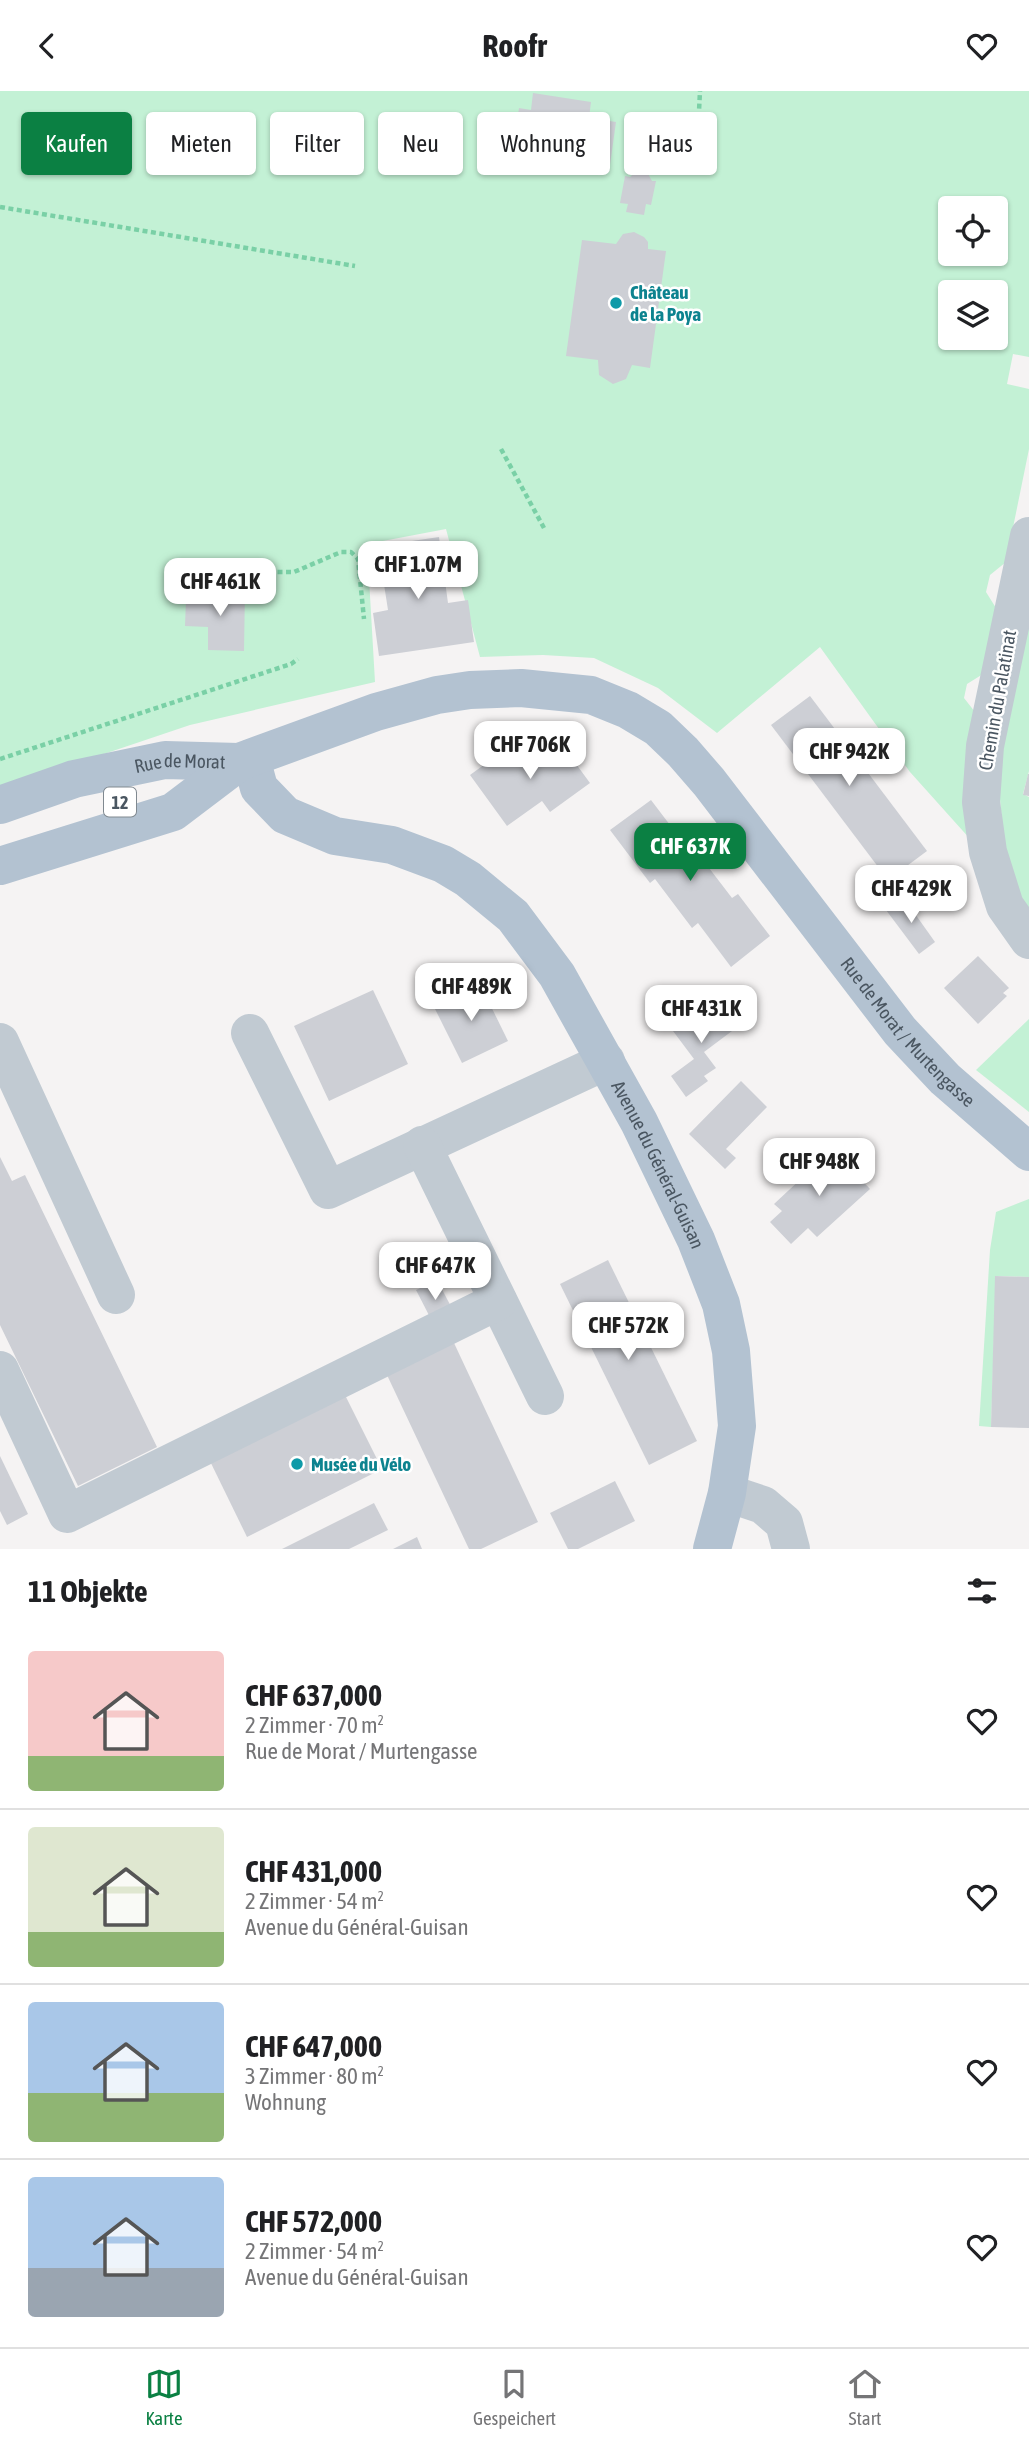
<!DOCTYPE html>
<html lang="de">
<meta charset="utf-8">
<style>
:root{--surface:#fff;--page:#f2f2f2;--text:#202124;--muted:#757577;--line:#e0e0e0;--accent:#0b8043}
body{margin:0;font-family:"Asap Condensed",sans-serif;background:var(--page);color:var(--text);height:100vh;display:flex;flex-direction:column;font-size:26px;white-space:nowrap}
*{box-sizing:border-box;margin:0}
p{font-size:23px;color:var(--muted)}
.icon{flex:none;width:38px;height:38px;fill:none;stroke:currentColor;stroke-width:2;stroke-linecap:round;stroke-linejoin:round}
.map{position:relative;height:1458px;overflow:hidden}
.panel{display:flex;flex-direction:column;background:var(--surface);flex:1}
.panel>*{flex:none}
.hud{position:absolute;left:21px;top:21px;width:987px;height:63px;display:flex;gap:14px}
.buttons{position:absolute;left:938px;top:105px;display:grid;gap:14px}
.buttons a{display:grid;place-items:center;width:70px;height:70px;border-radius:7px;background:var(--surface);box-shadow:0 2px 5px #0004;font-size:35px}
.price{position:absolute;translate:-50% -60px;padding:0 16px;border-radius:14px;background:#fff;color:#222;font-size:23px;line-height:46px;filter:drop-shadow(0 2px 4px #0008)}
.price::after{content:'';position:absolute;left:50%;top:42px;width:21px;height:16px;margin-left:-10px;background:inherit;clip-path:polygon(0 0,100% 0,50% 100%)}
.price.selected{background:var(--accent);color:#fff}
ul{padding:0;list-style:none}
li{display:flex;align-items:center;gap:21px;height:175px;padding:0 28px}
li+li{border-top:2px solid var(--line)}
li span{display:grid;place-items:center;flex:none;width:196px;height:140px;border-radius:7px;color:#555}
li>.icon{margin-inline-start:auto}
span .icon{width:84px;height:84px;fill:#fffc;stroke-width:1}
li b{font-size:30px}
h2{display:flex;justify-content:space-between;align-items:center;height:84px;padding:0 28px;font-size:30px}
.tag{padding:0 24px;border-radius:7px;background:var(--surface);box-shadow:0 2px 5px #0004;font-size:24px;line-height:63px}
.tag.selected{background:var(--accent);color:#fff}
header{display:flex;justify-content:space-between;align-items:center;height:91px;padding:0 28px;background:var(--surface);font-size:32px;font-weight:700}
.dock{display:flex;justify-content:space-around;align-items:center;height:98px;border-top:2px solid var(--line);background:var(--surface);font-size:19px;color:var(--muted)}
.dock a{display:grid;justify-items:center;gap:4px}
.dock .selected{color:var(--accent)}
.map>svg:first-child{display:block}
</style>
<header><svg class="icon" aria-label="back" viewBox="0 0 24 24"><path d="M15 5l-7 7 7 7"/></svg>Roofr<svg class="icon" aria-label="heart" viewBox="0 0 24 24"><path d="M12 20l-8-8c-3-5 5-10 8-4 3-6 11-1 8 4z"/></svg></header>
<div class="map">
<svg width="1029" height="1458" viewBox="0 0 1029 1458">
<rect width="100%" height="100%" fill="#f5f3f3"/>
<g fill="#c3f1d5" fill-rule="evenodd">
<path d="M0,0H1029V266L1013,263L1007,293L1029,298V358L1006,471L990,484L986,501L996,517L983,583L967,593L964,607L975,621L971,749L910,681L820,556L717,642L658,597L594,567L543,564L480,566L446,438L367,453L375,591L190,634L0,698ZM950,117H996V163H950ZM950,201H996V247H950Z"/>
<polygon points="1029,511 1029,680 1023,703 1029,706 1029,822 1006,773 997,676"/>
<polygon points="1029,928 1029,1021 976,979"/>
<polygon points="1029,1108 1029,1186 996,1185 991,1336 979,1335 990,1159 996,1121"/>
</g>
<g fill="#cdcfd5">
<polygon points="533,2 591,11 589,27 616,31 609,81 576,77 578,67 540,61 539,71 512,67 519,17 531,19"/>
<polygon points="638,79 647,81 652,90 656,90 651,114 646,113 644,124 626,121 628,113 620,112 625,85 630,86"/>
<polygon points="634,141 644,146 648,151 648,158 666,160 650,277 632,274 626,288 613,293 599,284 598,269 566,265 582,149 616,153 623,143"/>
<polygon points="439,446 448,512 468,509 474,551 379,565 373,522 388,519 378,455"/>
<polygon points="207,497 245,498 244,560 208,559 208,536 185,535 186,508 207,508"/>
<polygon points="810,605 927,760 888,789 771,634"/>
<polygon points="557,647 590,692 550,721 542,710 507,735 470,684 507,657 519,673"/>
<polygon points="1028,683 1029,683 1029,705 1023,704"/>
<polygon points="651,709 689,759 693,756 732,807 738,803 770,845 731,876 698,832 692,837 655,788 650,792 610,739"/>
<polygon points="903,806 935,851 919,863 886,819"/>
<polygon points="978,865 1009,897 1003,902 1007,905 978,933 944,897"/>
<polygon points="479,891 508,950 462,972 433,914"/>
<polygon points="373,899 408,973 329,1010 294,935"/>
<polygon points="714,909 736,937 704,961 716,977 704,985 708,990 686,1006 671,985 694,968 673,940"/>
<polygon points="741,990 767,1016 726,1058 736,1067 725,1078 689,1043"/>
<polygon points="833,1058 870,1098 817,1146 808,1137 791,1153 770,1131 782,1120 774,1113"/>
<polygon points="0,1066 12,1090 25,1084 157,1356 78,1395 0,1234"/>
<polygon points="608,1169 697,1350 649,1374 560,1193"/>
<polygon points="995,1185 1029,1186 1029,1337 991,1336"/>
<polygon points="437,1189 455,1223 434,1234 416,1199"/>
<polygon points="454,1252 538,1431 481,1458 469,1458 387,1284"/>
<polygon points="341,1296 382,1378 247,1446 207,1364"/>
<polygon points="0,1365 28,1423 7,1434 0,1420"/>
<polygon points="615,1390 635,1430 578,1458 568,1458 550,1422"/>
<polygon points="374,1412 388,1439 349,1458 282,1458"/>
<polygon points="417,1446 422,1458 393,1458"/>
</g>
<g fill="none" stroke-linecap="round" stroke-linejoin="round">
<g stroke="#7ad0a6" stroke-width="4.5" stroke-dasharray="5 3.5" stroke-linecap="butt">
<polyline points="697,60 700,0"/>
<polyline points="0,116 355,175"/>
<polyline points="501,358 544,437"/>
<polyline points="201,481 294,481 341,461 351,461 358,468 364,528"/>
<polyline points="0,668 291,573 298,568"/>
</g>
<g stroke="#c1cad2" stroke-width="38">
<polyline points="1029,445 985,655 981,711 988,761 1005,815 1029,849"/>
<polyline points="250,942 328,1099 606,970"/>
<polyline points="0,951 116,1204"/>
<polyline points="422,1054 545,1305"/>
<polyline points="0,1279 67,1423 498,1210"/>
<polyline points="727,1402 763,1414 784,1432 791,1458"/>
</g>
<g stroke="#b3c2d1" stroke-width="38">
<path id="s1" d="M251,667L259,697L285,724L335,745L392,754L443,773L468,788L513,825L557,884L639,1031L696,1149L721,1213L731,1260L737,1335L727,1402L712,1458"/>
<path id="s2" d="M0,714L74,688L165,669L239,671"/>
<path id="s3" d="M0,775L173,721L239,671L376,621L437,604L470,599L521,597L591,604L628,619L658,637L683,661L709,691L900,940L945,988L1029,1061"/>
</g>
</g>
<g fill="#0f9aa8" stroke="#fff" stroke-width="2.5">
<circle cx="616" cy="212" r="7"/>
<circle cx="297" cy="1373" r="7"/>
</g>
<g text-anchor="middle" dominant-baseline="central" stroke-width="5" stroke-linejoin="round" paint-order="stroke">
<rect fill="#fff" stroke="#808990" stroke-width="2" x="104" y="696.5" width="32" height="29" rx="5"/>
<g font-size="18" font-weight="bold" fill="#4a5661">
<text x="120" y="711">12</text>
</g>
<g font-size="19" font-weight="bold" fill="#0d838f" stroke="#fff" text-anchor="start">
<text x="630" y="201">Château<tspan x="630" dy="22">de la Poya</tspan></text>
<text x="311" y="1373">Musée du Vélo</text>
</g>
<g font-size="19" fill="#4a5661" stroke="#fff">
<text transform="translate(997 609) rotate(-80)">Chemin du Palatinat</text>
<text stroke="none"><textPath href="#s2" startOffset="186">Rue de Morat</textPath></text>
<text stroke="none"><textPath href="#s3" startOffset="1097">Rue de Morat / Murtengasse</textPath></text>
<text stroke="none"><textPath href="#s1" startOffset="611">Avenue du Général-Guisan</textPath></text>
</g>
</g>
</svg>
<div class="buttons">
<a><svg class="icon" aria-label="locate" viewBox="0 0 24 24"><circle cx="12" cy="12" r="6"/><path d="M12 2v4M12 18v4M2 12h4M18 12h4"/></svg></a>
<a><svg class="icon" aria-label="layers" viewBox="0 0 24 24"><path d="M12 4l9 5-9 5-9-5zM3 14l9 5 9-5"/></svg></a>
</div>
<b class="price" style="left:418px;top:510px">CHF 1.07M</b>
<b class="price" style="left:220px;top:527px">CHF 461K</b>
<b class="price" style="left:530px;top:690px">CHF 706K</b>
<b class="price" style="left:849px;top:697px">CHF 942K</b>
<b class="price selected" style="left:690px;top:792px">CHF 637K</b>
<b class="price" style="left:911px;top:834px">CHF 429K</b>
<b class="price" style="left:471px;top:932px">CHF 489K</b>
<b class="price" style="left:701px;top:954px">CHF 431K</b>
<b class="price" style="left:819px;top:1107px">CHF 948K</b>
<b class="price" style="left:435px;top:1211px">CHF 647K</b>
<b class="price" style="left:628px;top:1271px">CHF 572K</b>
<div class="hud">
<a class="tag selected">Kaufen</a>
<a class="tag">Mieten</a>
<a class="tag">Filter</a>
<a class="tag">Neu</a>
<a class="tag">Wohnung</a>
<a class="tag">Haus</a>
</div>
</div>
<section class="panel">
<h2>11 Objekte<svg class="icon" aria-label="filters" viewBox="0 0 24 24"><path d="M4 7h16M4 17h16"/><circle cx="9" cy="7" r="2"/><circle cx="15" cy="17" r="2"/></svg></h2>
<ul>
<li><span style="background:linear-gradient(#f6c9c9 75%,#8fb573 0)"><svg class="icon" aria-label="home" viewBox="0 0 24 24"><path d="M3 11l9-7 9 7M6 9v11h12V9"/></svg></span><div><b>CHF 637,000</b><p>2 Zimmer · 70 m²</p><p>Rue de Morat / Murtengasse</p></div><svg class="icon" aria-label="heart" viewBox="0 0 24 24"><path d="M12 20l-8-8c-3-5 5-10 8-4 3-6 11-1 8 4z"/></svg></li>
<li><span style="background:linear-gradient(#dfe7d0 75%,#8fb573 0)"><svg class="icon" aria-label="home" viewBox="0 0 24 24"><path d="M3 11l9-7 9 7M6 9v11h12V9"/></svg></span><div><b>CHF 431,000</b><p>2 Zimmer · 54 m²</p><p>Avenue du Général-Guisan</p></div><svg class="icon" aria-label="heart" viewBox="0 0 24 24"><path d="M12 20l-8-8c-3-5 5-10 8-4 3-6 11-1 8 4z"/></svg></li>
<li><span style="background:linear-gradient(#a9c7e8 65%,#8fb573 0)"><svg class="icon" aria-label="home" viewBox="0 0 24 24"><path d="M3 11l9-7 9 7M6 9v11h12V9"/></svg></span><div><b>CHF 647,000</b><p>3 Zimmer · 80 m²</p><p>Wohnung</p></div><svg class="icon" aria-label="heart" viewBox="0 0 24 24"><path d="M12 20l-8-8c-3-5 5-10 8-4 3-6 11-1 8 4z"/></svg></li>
<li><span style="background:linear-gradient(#a9c7e8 65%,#9aa5b1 0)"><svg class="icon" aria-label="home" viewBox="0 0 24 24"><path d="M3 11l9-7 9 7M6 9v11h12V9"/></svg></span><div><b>CHF 572,000</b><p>2 Zimmer · 54 m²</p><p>Avenue du Général-Guisan</p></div><svg class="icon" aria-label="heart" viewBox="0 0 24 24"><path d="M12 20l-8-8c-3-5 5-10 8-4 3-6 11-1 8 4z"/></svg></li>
</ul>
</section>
<nav class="dock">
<a class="selected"><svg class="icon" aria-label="map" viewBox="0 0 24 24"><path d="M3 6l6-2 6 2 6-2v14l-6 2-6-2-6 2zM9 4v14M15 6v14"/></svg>Karte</a>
<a><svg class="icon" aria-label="saved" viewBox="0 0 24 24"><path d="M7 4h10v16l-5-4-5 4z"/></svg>Gespeichert</a>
<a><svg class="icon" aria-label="home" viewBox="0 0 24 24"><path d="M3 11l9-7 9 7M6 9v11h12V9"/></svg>Start</a>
</nav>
